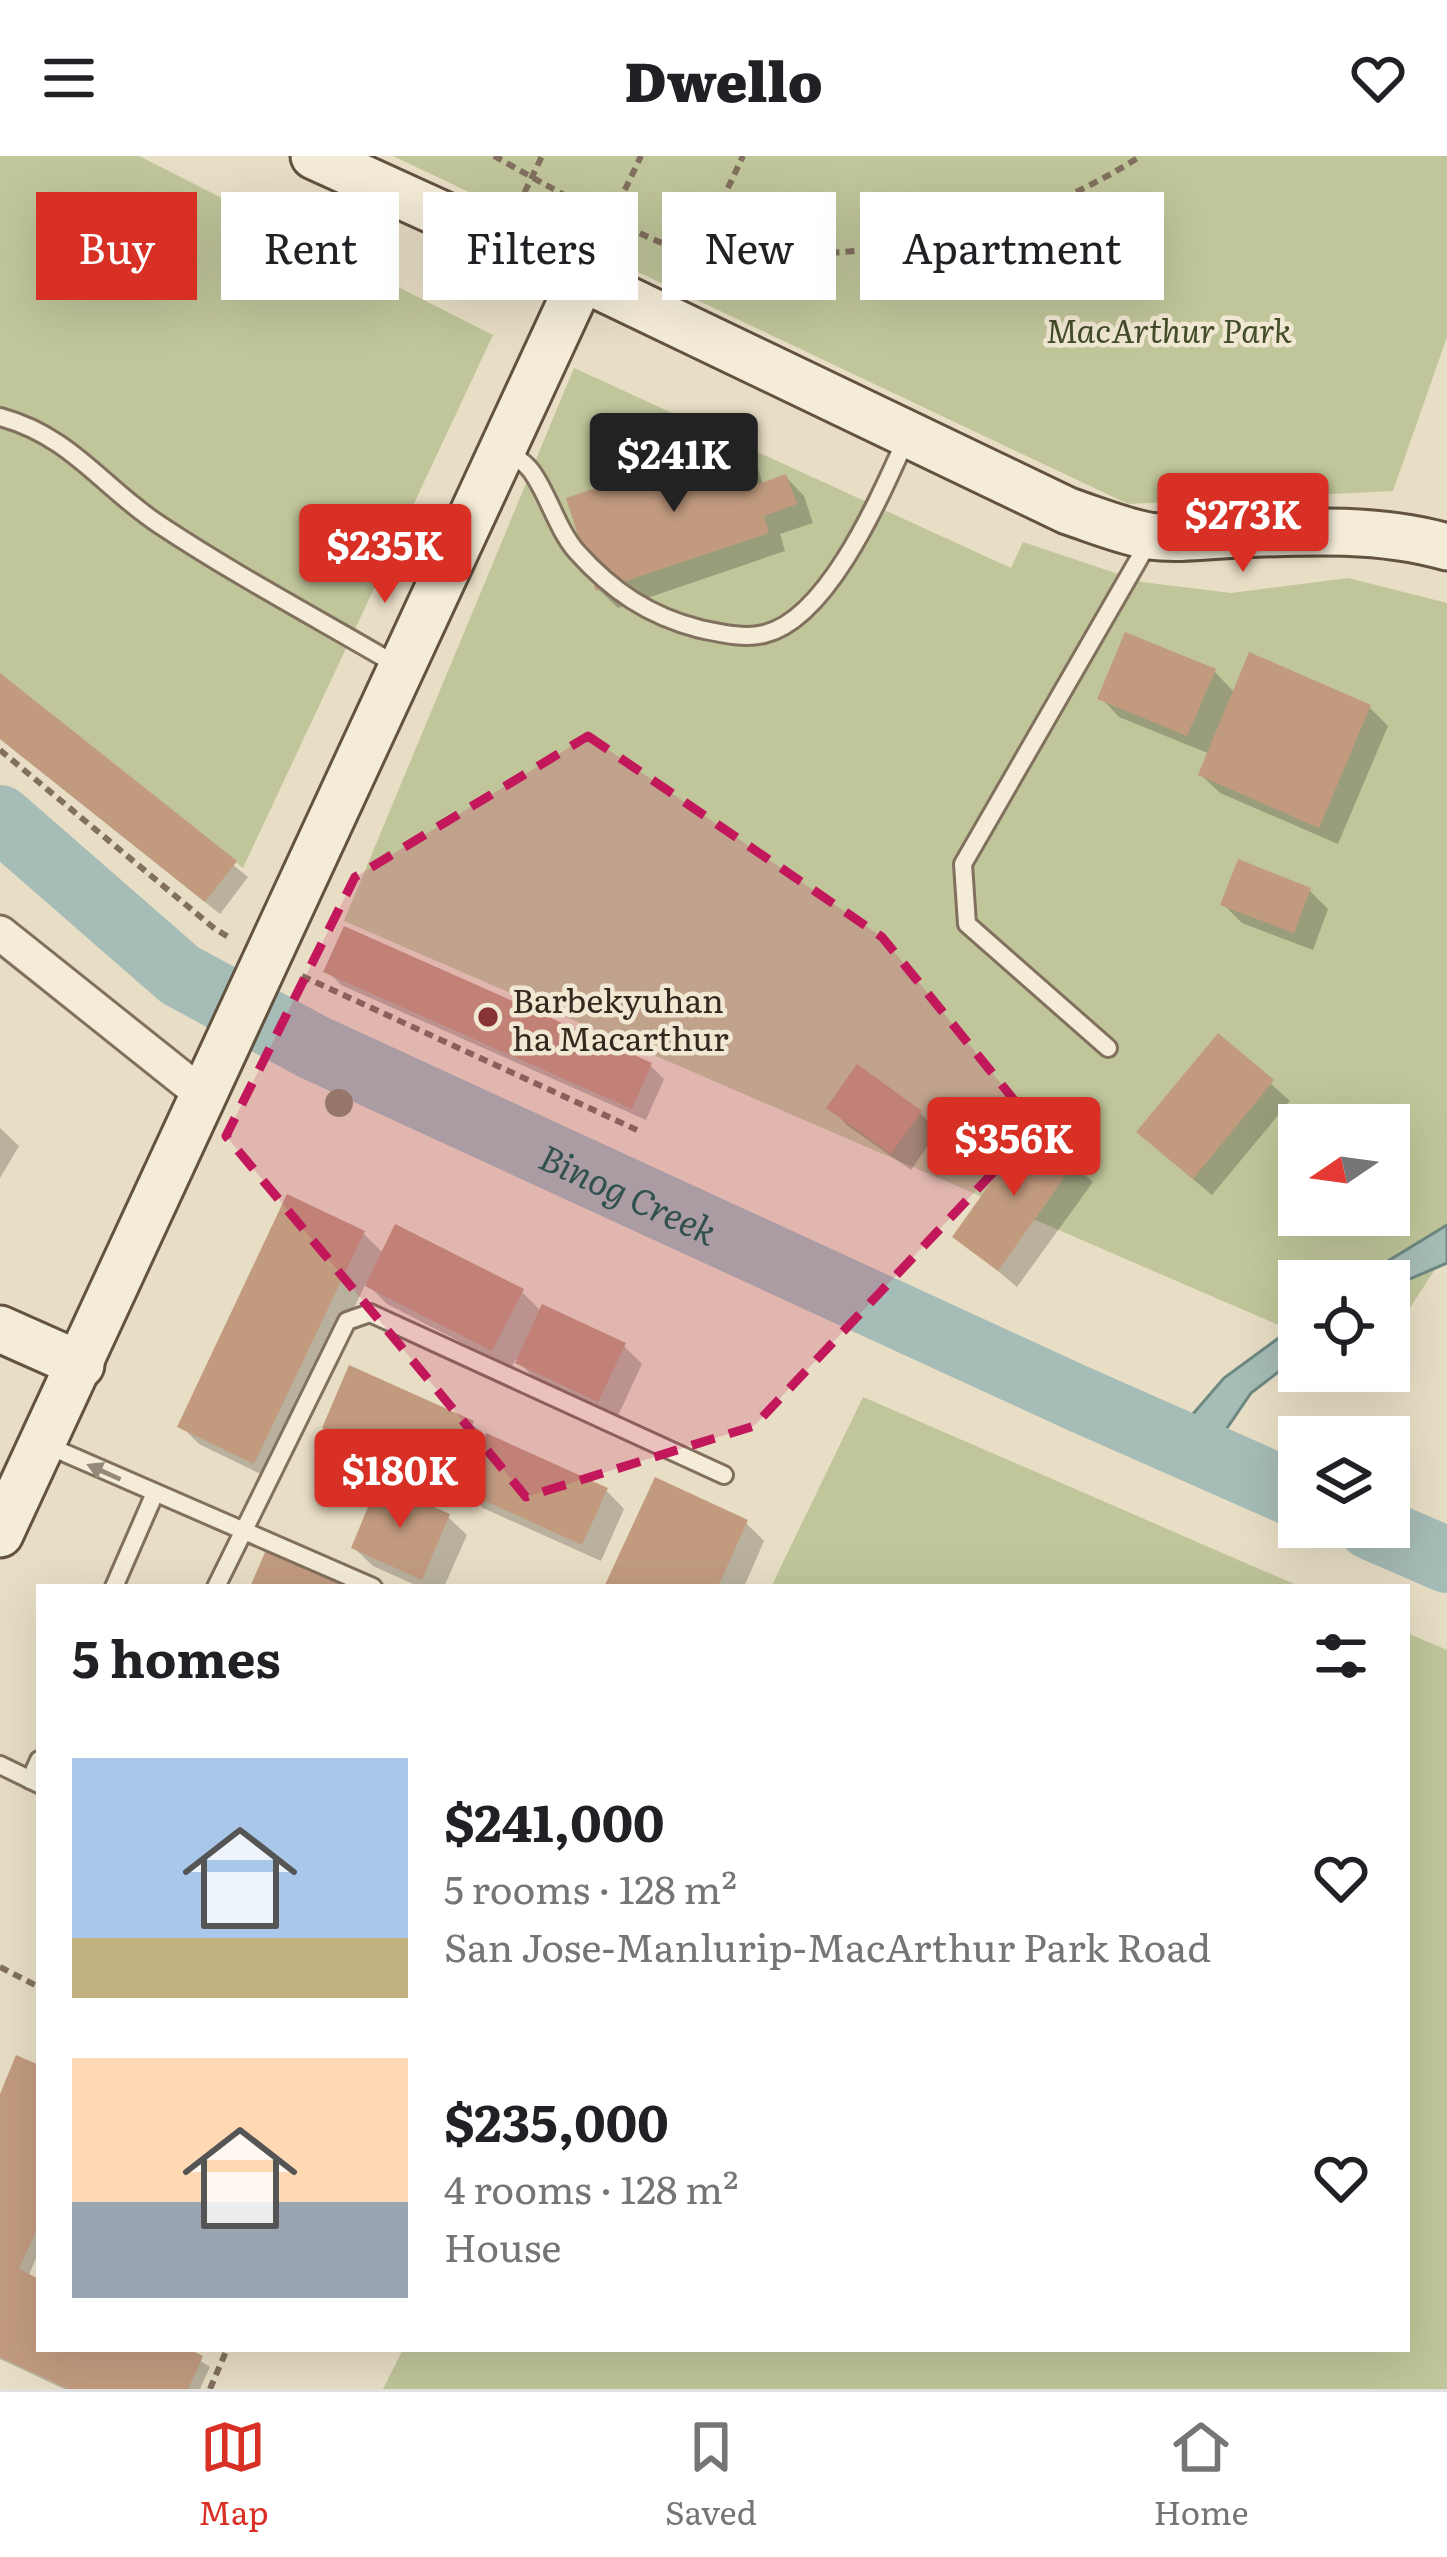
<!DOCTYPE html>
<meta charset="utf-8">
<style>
:root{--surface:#fff;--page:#f6f6f6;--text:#202124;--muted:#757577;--line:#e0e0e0;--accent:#d93025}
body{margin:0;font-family:Literata,serif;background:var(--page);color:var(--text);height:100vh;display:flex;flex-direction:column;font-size:45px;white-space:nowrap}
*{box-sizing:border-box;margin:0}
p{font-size:39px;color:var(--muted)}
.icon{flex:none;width:66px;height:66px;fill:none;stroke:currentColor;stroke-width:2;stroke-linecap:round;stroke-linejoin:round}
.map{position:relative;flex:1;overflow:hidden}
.panel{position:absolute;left:36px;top:1428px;width:1374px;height:768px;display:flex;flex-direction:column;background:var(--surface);border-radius:0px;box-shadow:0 12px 48px #0002}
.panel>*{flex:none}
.hud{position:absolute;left:36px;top:36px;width:1377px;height:108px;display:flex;gap:24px}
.needle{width:78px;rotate:257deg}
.controls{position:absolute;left:1278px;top:948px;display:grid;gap:24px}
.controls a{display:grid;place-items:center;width:132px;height:132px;border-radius:0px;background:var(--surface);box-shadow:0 12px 48px #0002;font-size:60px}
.price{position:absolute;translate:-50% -102px;padding:0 27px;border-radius:12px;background:var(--accent);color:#fff;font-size:39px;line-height:78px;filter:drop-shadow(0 3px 6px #0008)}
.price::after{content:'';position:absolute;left:50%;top:72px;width:36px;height:27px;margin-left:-18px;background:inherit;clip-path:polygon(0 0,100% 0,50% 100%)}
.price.current{background:#222;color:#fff}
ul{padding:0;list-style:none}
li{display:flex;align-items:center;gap:36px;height:300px;padding:0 36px}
li span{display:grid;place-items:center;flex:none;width:336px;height:240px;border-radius:0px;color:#555}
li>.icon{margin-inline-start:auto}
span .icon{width:144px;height:144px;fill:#fffc;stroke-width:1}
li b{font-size:51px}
h2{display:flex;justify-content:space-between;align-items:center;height:144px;padding:0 36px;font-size:51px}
.tag{padding:0 42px;border-radius:0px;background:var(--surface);box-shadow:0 12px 48px #0002;font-size:42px;line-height:108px}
.tag.current{background:var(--accent);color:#fff}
header{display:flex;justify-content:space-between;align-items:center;height:156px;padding:0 36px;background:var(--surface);font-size:54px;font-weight:800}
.tab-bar{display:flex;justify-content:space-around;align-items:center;height:168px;border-top:3px solid var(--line);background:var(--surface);font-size:33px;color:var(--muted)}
.tab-bar a{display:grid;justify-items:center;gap:6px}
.tab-bar .current{color:var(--accent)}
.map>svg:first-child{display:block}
</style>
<header><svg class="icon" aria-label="menu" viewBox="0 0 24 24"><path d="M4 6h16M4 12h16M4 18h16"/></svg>Dwello<svg class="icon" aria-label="heart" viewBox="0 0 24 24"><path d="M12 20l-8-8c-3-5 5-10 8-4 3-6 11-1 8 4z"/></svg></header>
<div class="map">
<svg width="1447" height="2233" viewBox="0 0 1447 2233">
<rect width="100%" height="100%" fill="#e8dec5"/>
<g fill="#c0c59a" fill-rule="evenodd">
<polygon points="0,0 139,0 493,179 243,712 0,518"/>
<polygon points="393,0 1447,0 1447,181 1393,335 1128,348"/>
<path d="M574,212L1011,412L1023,386L1142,426L1231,437L1348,422L1447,447V1095L1389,1184V1125H1299V1178L344,765ZM1299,969H1389V1059H1299Z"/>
<polygon points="863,1241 1301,1431 771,1431"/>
<polygon points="1407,1477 1447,1494 1447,2233 383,2233 403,2193 1407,2193"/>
</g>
<g fill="#a6bcb6" stroke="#6e8982" stroke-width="3">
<polygon points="1447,1069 1447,1107 1389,1132 1389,1125 1355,1125"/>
<polygon points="1299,1167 1299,1200 1251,1237 1225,1275 1192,1259 1224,1222"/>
</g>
<g fill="#0003">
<polygon points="737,288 756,306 763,329 786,321 804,340 813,367 780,378 785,395 618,452 599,434"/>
<polygon points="1214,515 1235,537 1370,552 1388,570 1338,688 1220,637 1201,619 1210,598 1119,561 1101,542"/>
<polygon points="0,521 248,721 220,758 0,583"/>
<polygon points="1310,735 1328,753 1313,794 1242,767 1223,748"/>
<polygon points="327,815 650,909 664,923 646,964 341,829"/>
<polygon points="1219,881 1290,945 1212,1039 1158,994"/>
<polygon points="830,951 920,957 938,975 911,1014 848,970"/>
<polygon points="0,972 19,990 0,1022"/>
<polygon points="1031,975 1093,1026 1017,1131 956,1080"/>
<polygon points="363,1077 384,1098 522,1136 542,1156 624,1190 642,1208 617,1262 537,1225 516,1203 511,1212 387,1148 366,1127 273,1324 199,1288 181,1270"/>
<polygon points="472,1268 488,1283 606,1334 624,1353 601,1405 483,1352 468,1337 465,1344 344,1290 325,1271"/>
<polygon points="448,1361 467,1379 444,1431 420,1431 373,1410 354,1392"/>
<polygon points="746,1367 764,1385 744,1431 608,1431"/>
<polygon points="39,1912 39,2095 28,2121 39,2126 39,2193 182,2193 210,2211 200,2233 64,2233 0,2203 0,1946"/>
</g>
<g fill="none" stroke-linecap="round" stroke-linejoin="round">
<g stroke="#a6bcb6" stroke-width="66">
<path id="s1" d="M0,662L180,819L313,891L1079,1243L1299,1340"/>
<polyline points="1371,1371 1447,1404"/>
</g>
</g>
<g fill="#c29b7f">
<polygon points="738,285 753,330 786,318 797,348 764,360 769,377 596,435 566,342"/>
<polygon points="1125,476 1216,513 1187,580 1097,543"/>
<polygon points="1249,496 1371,549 1319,672 1198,619"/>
<polygon points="0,517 237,705 205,746 0,583"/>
<polygon points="1238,703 1311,732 1294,777 1220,749"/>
<polygon points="344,770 652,907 632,953 323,816"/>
<polygon points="1218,877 1274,924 1193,1023 1136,976"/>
<polygon points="857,908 922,955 891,998 826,952"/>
<polygon points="1030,971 1076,1005 998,1115 952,1081"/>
<polygon points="287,1038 365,1075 254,1308 177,1271"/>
<polygon points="395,1068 524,1133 492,1195 365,1130"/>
<polygon points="542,1148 626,1187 598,1246 515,1207"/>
<polygon points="349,1209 474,1265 447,1328 322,1272"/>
<polygon points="486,1277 608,1332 582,1389 461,1334"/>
<polygon points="655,1321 748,1364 718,1431 604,1431"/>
<polygon points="378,1327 450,1358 422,1424 351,1392"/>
<polygon points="266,1394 349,1431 250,1431"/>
<polygon points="16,1899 39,1909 39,2068 19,2113 39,2123 39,2193 189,2193 203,2200 188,2233 69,2233 0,2201 0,1938"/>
</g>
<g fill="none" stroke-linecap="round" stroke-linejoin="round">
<g stroke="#81705d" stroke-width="22">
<g id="lane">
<path d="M0,261C71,280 102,331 160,369C237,420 320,464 400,511"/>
<path d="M504,292C513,299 525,306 532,316C549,340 557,373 577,396C612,435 649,460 700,473C720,477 744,483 764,478C829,463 882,336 907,281"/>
<polyline points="1108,892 967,768 963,708 1151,382"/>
<polyline points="44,1288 373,1431"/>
<polyline points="114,1431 155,1337"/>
<polyline points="216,1431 347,1165 370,1157 724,1319"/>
<polyline points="0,1609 39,1628"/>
<polyline points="30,1624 39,1604"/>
</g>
</g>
<g stroke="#81705d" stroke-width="39">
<polyline id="street" points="0,777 203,939"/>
</g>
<g stroke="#635240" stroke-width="51">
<g id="secondary">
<path d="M314,0L582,122L1068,355C1095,364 1121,375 1149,380C1180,384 1211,379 1242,378C1310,375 1381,372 1447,391"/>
<polyline points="0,1173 81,1209"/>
<polyline points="0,1378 582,122"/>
</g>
</g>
<g stroke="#81705d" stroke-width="6" stroke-dasharray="9 6" stroke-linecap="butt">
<path d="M494,0C552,32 630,78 692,98C715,106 749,100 774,99C913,97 1021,75 1141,0"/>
<polyline points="518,50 542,0"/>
<polyline points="612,61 641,0"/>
<polyline points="683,127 743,0"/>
<polyline points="0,594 215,773 232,783"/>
<polyline points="302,820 637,974"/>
<polyline points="0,1811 39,1831"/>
<polyline points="210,2233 227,2193"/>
</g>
<use href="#lane" stroke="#f4ecd7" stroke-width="16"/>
<use href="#street" stroke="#f4ecd7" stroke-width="33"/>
<use href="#secondary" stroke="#f4ecd7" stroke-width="45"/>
</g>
<circle fill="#8d8e6f" cx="339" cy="947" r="14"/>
<defs><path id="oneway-solid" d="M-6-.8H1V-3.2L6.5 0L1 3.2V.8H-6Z" transform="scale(3)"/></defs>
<use fill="#948a7b" href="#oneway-solid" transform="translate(104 1316) rotate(-156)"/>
<path fill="#c2185b" fill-opacity="0.2" stroke="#c2185b" stroke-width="9" stroke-dasharray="24 15" stroke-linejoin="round" d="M588,580L882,781L1036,971L754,1270L526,1341L226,980L355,721Z"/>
<circle fill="#893434" stroke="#f1e8d3" stroke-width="4.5" cx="488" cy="861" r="12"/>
<g text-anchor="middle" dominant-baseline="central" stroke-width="9" stroke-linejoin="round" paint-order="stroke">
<g font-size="33" font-style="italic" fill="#434d28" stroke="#f1e8d3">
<text x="1169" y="172">MacArthur Park</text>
</g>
<g font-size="33" fill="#33291f" stroke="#f1e8d3" text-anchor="start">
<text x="512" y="842">Barbekyuhan<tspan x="512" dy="38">ha Macarthur</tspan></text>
</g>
<g font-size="36" font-style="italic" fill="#30514f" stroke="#f1e8d3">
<text stroke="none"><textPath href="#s1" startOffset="738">Binog Creek</textPath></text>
</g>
</g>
</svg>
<div class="controls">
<a><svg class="needle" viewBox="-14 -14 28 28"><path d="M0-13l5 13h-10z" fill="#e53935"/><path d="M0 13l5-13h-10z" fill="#757577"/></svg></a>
<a><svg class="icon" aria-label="locate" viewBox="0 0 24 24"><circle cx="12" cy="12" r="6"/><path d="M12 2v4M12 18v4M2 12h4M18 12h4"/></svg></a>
<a><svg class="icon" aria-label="layers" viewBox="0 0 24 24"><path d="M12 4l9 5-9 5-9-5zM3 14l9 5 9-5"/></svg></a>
</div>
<b class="price current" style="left:674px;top:359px">$241K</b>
<b class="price" style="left:1243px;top:419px">$273K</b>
<b class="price" style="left:385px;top:450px">$235K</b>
<b class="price" style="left:1014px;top:1043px">$356K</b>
<b class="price" style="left:400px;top:1375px">$180K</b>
<div class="hud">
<a class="tag current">Buy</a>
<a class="tag">Rent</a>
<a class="tag">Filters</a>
<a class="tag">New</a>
<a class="tag">Apartment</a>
</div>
<section class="panel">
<h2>5 homes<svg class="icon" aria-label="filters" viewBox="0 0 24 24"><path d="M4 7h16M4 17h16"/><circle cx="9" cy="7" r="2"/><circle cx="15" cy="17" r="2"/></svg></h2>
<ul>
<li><span style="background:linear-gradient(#a9c7e8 75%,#c2b280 0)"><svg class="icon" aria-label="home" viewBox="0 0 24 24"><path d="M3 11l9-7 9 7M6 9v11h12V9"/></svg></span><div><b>$241,000</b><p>5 rooms · 128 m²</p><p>San Jose-Manlurip-MacArthur Park Road</p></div><svg class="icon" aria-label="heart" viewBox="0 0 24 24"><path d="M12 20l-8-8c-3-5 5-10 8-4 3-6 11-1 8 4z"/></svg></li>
<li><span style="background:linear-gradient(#ffd9b3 60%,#9aa5b1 0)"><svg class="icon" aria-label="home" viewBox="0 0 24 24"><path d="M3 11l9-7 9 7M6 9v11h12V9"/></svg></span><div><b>$235,000</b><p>4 rooms · 128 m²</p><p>House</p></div><svg class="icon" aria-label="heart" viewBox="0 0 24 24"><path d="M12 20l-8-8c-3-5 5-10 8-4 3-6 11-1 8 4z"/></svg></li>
</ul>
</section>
</div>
<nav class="tab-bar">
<a class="current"><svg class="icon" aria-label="map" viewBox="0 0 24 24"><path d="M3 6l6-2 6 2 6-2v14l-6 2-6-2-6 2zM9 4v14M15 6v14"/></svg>Map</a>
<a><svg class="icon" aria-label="saved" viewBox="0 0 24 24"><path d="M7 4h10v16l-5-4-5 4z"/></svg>Saved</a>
<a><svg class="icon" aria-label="home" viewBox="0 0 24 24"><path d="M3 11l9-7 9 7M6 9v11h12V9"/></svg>Home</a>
</nav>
